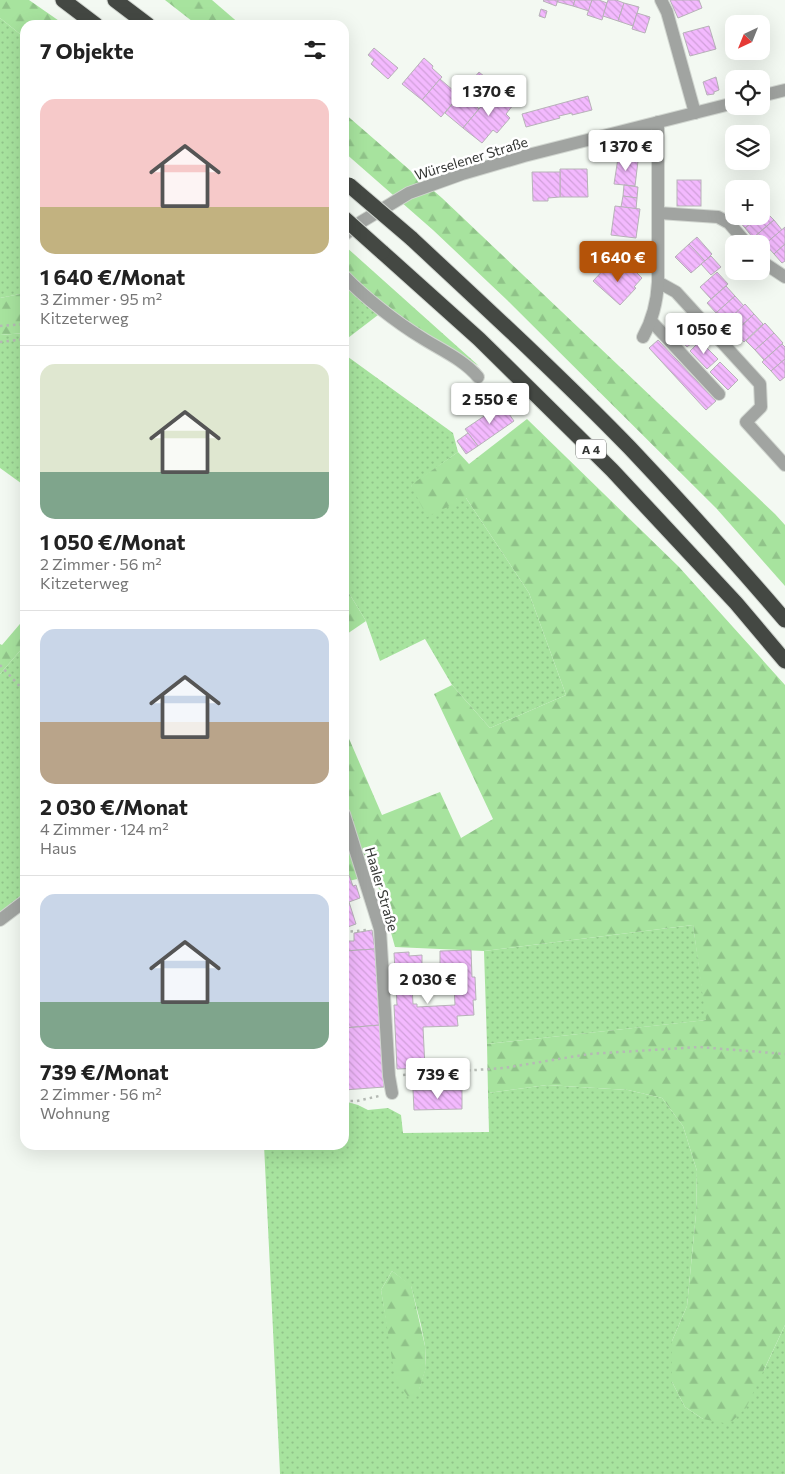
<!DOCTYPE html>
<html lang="de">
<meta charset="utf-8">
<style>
:root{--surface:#fff;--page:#f2f2f2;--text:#222;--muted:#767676;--line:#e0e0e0;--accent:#b45309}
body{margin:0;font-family:Commissioner,sans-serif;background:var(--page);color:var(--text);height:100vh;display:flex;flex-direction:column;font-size:19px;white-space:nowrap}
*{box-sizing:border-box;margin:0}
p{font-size:16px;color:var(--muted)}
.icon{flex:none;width:28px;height:28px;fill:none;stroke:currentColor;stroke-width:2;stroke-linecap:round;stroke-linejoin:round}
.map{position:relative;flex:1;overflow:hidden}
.sheet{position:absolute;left:20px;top:20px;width:329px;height:1130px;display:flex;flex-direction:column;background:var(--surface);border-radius:15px;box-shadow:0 5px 20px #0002}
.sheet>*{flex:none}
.needle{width:32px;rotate:223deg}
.tools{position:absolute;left:725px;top:15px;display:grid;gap:10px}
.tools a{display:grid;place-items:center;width:45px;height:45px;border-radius:10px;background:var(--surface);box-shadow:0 5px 20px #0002;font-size:25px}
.price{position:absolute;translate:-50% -42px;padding:0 11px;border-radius:5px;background:#fff;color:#222;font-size:16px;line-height:32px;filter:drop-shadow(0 1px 2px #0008)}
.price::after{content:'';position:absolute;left:50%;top:30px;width:15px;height:11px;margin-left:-8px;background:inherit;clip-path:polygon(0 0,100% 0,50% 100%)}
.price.current{background:var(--accent);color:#fff}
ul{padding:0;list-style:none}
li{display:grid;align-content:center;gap:10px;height:265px;padding:0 20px}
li+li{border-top:1px solid var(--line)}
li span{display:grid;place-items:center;height:155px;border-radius:15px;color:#555}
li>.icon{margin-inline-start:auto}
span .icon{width:90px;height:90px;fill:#fffc;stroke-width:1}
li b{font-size:21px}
h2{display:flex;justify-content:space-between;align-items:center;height:60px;padding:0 20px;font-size:21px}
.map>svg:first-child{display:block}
</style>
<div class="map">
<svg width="785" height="1474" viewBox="0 0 785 1474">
<defs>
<pattern id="grass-dots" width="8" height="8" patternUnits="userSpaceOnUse" patternTransform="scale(1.25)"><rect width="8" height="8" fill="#a7e39e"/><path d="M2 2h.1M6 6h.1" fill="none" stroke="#90c389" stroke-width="1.8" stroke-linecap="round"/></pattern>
<pattern id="forest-firs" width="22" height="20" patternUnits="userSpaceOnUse" patternTransform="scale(1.25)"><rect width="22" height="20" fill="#a7e39e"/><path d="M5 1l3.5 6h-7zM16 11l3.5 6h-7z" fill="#90c389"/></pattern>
<pattern id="building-back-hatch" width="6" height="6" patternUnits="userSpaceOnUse" patternTransform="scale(1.25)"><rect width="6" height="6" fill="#f3b9fe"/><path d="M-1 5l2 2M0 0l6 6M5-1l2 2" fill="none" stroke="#d1a0da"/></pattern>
</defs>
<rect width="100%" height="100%" fill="#f3f9f2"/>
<g fill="url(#grass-dots)" fill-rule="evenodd">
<polygon points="0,18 25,38 25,293 0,298"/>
<polygon points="344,283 378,315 344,341"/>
<polygon points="25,333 25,486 0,468 0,335"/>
<polygon points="344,354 453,433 458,452 411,486 466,498 529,593 566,695 490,728 452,685 425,639 380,661 366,621 344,585"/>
<polygon points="25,645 25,890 20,899 0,912 0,674"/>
<polygon points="693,925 707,1020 487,1044 484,951"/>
<path d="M547,1085L628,1090L662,1098L683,1126L697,1171L696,1214L687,1306L672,1341V1382L685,1407L703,1419L764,1370L785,1325V1474H280L264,1145H344V1101L358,1105L368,1110L388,1108L401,1115L403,1133L489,1132L488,1093ZM392,1271L411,1286L421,1325L425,1346L426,1367L419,1389L387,1324L381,1290Z"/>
</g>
<g fill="url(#forest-firs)">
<polygon points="0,0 29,0 65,25 25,25 25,38 0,18"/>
<polygon points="165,0 212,0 241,25 197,25"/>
<polygon points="344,113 442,198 775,514 785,525 785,586 716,508 507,300 433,230 344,152"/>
<polygon points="344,246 345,246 479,366 387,310 378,315 344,283"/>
<polygon points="25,293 25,333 0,335 0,298"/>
<polygon points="527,419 679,567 785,685 785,1325 746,1408 729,1424 703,1419 685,1407 672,1382 672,1341 687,1306 696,1214 697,1171 683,1126 662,1098 628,1090 547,1085 488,1093 487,1044 706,1020 693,925 484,951 395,947 375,875 344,882 344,727 382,815 440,792 461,838 493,819 434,694 452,685 490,728 566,695 529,593 466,498 427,517 411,485 458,452 469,464"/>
<polygon points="344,585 366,621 344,636"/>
<polygon points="25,618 25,645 0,674 0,644 2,645"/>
<polygon points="392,1271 411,1285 425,1346 426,1368 419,1390 409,1398 395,1378 381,1290"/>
</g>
<g fill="url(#building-back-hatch)" stroke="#b7b2b8">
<polygon points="544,0 558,0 556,6 543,1"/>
<polygon points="558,0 575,0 573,6 558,2"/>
<polygon points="575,0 592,0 589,11 573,6"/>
<polygon points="592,0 599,0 607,3 602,20 587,15"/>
<polygon points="608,0 616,0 624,3 618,21 603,16"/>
<polygon points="670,0 699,0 702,8 678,18"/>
<polygon points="624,3 639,7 633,26 618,21"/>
<polygon points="541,9 547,11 545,18 539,16"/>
<polygon points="637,13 650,17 645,33 632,29"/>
<polygon points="709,26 716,49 690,56 683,33"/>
<polygon points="374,48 398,68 388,79 371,64 374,60 368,55"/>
<polygon points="424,58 433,66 432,68 442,77 422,100 402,84"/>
<polygon points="479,72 497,87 487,100 478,92 470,101 479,109 463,128 445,113"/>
<polygon points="716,77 719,90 714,92 714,94 707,95 703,82"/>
<polygon points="440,79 454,91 462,81 468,85 441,117 422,100"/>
<polygon points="495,90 513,105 506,114 510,118 497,133 493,130 482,143 463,128"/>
<polygon points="588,96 592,110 572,115 572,113 559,116 560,118 526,127 522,114"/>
<polygon points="618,158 638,161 635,186 614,184"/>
<polygon points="560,169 587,169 588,197 560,197"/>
<polygon points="532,172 560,172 560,197 548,198 548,201 533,201"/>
<rect x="677" y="180" width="24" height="26"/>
<polygon points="624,185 638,187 637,198 623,196"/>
<polygon points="623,196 637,198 636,209 621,207"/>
<polygon points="615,206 640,209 636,238 611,235"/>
<polygon points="765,211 774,220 753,238 745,228 759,216 761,216 761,214"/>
<polygon points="740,216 759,216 745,228 737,219"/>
<polygon points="774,220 782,230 762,247 761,244 758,244 753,238"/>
<polygon points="785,227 785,244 774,254 765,244"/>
<polygon points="697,237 712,254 705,261 689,244"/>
<polygon points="689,244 705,261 691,273 675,257"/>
<polygon points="785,244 785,261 782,263 774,254"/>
<polygon points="711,256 721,267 711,275 701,264"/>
<polygon points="609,264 621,276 630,266 642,278 634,287 636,288 620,305 593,281"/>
<polygon points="717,272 728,284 711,299 700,287"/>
<polygon points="726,286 735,296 716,313 707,303"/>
<polygon points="735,296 744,306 725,323 716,313"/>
<polygon points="745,304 754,314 735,332 726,322"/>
<polygon points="754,314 763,324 744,342 735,332"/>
<polygon points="677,315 698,338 687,347 667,324"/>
<polygon points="765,323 774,333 755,350 746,341"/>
<polygon points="774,333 783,343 764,360 755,350"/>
<polygon points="658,340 716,401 706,410 649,348"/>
<polygon points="700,341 718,359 707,369 690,351"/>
<polygon points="782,344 785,347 785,359 771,371 762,362"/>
<polygon points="785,359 785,377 780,381 771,371"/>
<polygon points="720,362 738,380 728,390 710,372"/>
<polygon points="502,404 514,421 478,446 465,429"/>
<polygon points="468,433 478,446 466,454 457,441"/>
<polygon points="346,867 353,886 356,885 360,898 349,902 356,924 345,928 344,868"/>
<polygon points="372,930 375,949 344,951 344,941 354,941 354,933"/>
<polygon points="375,949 380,1025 344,1028 344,951"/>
<polygon points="471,950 472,977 475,977 476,1000 473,1000 474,1015 457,1016 458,1026 423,1027 425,1068 397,1069 394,1005 397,1005 394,953 409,952 409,956 422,955 422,966 411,967 413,1004 417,1004 417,1007 455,1005 453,965 440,965 440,951"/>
<polygon points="380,1025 384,1087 344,1090 344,1028"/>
<polygon points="413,1090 462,1090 462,1109 414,1110"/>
</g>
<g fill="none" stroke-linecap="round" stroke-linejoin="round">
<g stroke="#d1d6d0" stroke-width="14">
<g id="minor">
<polyline points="661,0 667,12 695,113"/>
<polyline points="761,96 785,90"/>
<polyline points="659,213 718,217 729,223 747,244"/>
<polyline points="344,235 361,222 409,193 462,174 524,156 734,103"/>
<polyline points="761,261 785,277"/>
<path d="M344,276C365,298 396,322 422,338C441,350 464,360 478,377"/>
<polyline points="658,282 676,292 760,384 761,407 746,422 785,465"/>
<polyline points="652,322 719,394"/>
<path d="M643,337C653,319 657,303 658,282V122"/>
<polyline points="344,814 380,929 389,1076 392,1093"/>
<polyline points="0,920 25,901"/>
</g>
</g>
<g stroke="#d1d6d0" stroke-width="17">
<g id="highway">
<polyline points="63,0 96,25"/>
<polyline points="115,0 148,25"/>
<path d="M411,238C485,307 560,376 630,448C683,504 735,562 785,620"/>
<polyline points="382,252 479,339 612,470 736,603 785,661"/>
</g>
</g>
<g stroke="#b5bab4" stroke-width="2.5" stroke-dasharray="2.5 4" stroke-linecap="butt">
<polyline points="0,326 25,324"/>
<polyline points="0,342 25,339"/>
<polyline points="0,665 25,692"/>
<polyline points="344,932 367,930"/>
<polyline points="403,1075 504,1068 589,1054 699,1047 785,1054"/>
<polyline points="344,1101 357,1101 379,1096"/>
</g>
<use href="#minor" stroke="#a1a4a1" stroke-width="12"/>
<use href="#highway" stroke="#444843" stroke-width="15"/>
<g stroke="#d1d6d0" stroke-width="17" stroke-linecap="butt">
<g id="highway-bridge">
<polyline points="349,185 411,238"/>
<polyline points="344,218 382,252"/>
</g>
</g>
<use href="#highway-bridge" stroke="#444843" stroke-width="15"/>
</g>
<g text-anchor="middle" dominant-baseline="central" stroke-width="5" stroke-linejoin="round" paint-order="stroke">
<rect fill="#fff" stroke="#717271" stroke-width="1" x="576" y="439.5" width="30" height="19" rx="4"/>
<g font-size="12" font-weight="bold" fill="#343634">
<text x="591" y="449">A 4</text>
</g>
<g font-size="14" fill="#343634" stroke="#fff">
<text transform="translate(471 158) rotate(-17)">Würselener Straße</text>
<text transform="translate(382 889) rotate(74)">Haaler Straße</text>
</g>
</g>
</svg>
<div class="tools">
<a><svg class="needle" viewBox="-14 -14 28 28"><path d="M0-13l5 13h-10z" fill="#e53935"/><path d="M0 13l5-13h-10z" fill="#767676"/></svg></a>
<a><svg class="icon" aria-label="locate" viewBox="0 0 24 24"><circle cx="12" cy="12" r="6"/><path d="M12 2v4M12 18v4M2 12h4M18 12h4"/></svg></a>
<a><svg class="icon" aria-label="layers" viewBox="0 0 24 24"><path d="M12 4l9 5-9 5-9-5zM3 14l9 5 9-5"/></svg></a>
<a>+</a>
<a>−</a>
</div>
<b class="price" style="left:489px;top:117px">1 370 €</b>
<b class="price" style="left:626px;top:172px">1 370 €</b>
<b class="price current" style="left:618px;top:283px">1 640 €</b>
<b class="price" style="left:704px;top:355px">1 050 €</b>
<b class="price" style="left:490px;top:425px">2 550 €</b>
<b class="price" style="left:428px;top:1005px">2 030 €</b>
<b class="price" style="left:438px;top:1100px">739 €</b>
<section class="sheet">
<h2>7 Objekte<svg class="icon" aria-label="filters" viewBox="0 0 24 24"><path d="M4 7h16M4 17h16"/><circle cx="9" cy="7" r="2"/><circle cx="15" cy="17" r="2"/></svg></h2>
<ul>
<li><span style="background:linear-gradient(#f6c9c9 70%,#c2b280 0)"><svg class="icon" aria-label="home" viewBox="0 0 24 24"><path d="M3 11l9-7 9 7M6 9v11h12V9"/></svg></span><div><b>1 640 €/Monat</b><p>3 Zimmer · 95 m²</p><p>Kitzeterweg</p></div></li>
<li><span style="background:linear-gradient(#dfe7d0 70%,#7fa58c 0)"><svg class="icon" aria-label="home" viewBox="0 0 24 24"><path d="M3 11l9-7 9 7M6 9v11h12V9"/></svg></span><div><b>1 050 €/Monat</b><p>2 Zimmer · 56 m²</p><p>Kitzeterweg</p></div></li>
<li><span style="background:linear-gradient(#c9d6e8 60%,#b9a48a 0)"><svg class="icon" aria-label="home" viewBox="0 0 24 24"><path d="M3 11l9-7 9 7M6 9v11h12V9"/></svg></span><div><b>2 030 €/Monat</b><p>4 Zimmer · 124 m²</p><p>Haus</p></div></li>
<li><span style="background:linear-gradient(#c9d6e8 70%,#7fa58c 0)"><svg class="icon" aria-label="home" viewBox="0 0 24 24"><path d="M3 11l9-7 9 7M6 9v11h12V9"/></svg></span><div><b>739 €/Monat</b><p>2 Zimmer · 56 m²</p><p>Wohnung</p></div></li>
</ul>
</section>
</div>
